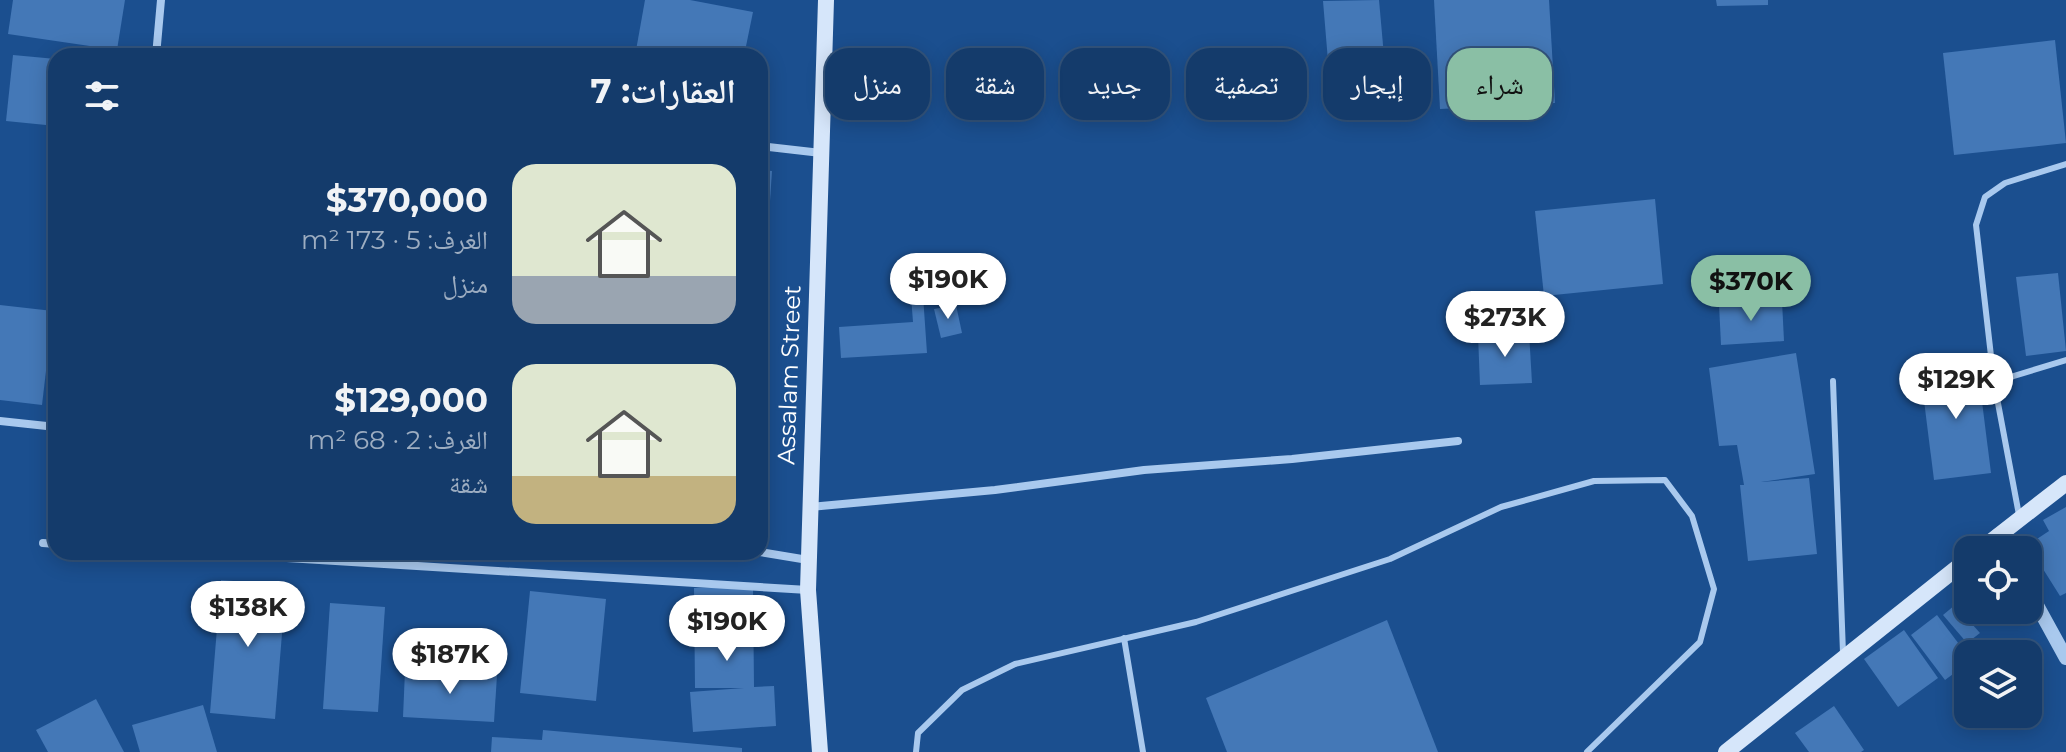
<!DOCTYPE html>
<html lang="ar">
<meta charset="utf-8">
<style>
:root{--surface:#143b6b;--page:#1d4271;--text:#f1f3f6;--muted:#9dadc1;--line:#33557e;--accent:#8abfa5}
body{margin:0;font-family:Montserrat,"Noto Naskh Arabic",sans-serif;background:var(--page);color:var(--text);direction:rtl;height:100vh;display:flex;flex-direction:column;font-size:30px;white-space:nowrap}
*{box-sizing:border-box;margin:0}
p{font-size:26px;color:var(--muted)}
.icon{flex:none;width:44px;height:44px;fill:none;stroke:currentColor;stroke-width:2;stroke-linecap:round;stroke-linejoin:round}
.map{position:relative;flex:1;overflow:hidden;direction:ltr}
.drawer{position:absolute;left:48px;top:48px;width:720px;height:512px;display:flex;flex-direction:column;background:var(--surface);border-radius:24px;box-shadow:0 4px 20px #0003,0 0 0 2px var(--line);direction:rtl}
.drawer>*{flex:none}
.banner{position:absolute;left:792px;top:48px;width:760px;height:72px;direction:rtl;display:flex;gap:16px}
.buttons{position:absolute;left:1954px;top:536px;display:grid;gap:16px}
.buttons a{display:grid;place-items:center;width:88px;height:88px;border-radius:16px;background:var(--surface);box-shadow:0 4px 20px #0003,0 0 0 2px var(--line);font-size:40px}
.price{position:absolute;translate:-50% -68px;padding:0 18px;border-radius:28px;background:#fff;color:#222;font-size:26px;line-height:52px;filter:drop-shadow(0 2px 4px #0008)}
.price::after{content:'';position:absolute;left:50%;top:48px;width:24px;height:18px;margin-left:-12px;background:inherit;clip-path:polygon(0 0,100% 0,50% 100%)}
.price.on{background:var(--accent);color:#111}
ul{padding:0;list-style:none}
li{display:flex;align-items:center;gap:24px;height:200px;padding:0 32px}
li span{display:grid;place-items:center;flex:none;width:224px;height:160px;border-radius:24px;color:#555}
li>.icon{margin-inline-start:auto}
span .icon{width:96px;height:96px;fill:#fffc;stroke-width:1}
li b{font-size:34px}
h2{display:flex;justify-content:space-between;align-items:center;height:96px;padding:0 32px;font-size:34px}
.tag{padding:0 28px;border-radius:24px;background:var(--surface);box-shadow:0 4px 20px #0003,0 0 0 2px var(--line);font-size:28px;line-height:72px}
.tag.on{background:var(--accent);color:#111}
.map>svg:first-child{display:block}
</style>
<div class="map">
<svg width="2066" height="752" viewBox="0 0 2066 752">
<rect width="100%" height="100%" fill="#1b4f8f"/>
<g fill="#4478b7">
<polygon points="13,0 125,0 117,50 8,34"/>
<polygon points="645,0 690,0 753,12 744,56 635,56"/>
<polygon points="1379,0 1384,56 1328,61 1323,1"/>
<polygon points="1434,0 1549,0 1555,103 1440,109"/>
<polygon points="1716,0 1768,0 1768,5 1717,6"/>
<polygon points="2055,40 2066,143 1954,155 1943,53"/>
<polygon points="13,55 56,59 56,126 6,121"/>
<polygon points="760,170 772,171 762,322 760,322"/>
<polygon points="1655,199 1663,284 1544,296 1535,211"/>
<polygon points="2058,273 2066,351 2026,356 2016,277"/>
<polygon points="922,281 927,353 841,358 839,327 913,322 910,283"/>
<polygon points="1782,301 1784,341 1721,345 1719,304"/>
<polygon points="0,305 53,311 42,405 0,400"/>
<polygon points="956,305 962,333 941,338 934,309"/>
<polygon points="1529,332 1532,383 1480,385 1478,335"/>
<polygon points="1796,353 1815,474 1761,482 1809,478 1817,554 1748,561 1740,485 1744,485 1737,445 1719,446 1709,368"/>
<polygon points="1977,362 1991,473 1934,480 1920,369"/>
<polygon points="2066,507 2066,593 2060,596 2028,545 2049,531 2043,520"/>
<polygon points="221,580 286,585 275,719 210,713"/>
<polygon points="753,587 754,687 774,686 776,726 693,732 690,692 744,688 695,688 694,588"/>
<polygon points="530,591 606,599 596,701 520,693"/>
<polygon points="330,603 385,607 378,712 323,709"/>
<polygon points="1955,605 1980,633 1967,643 1943,615"/>
<polygon points="1937,615 1968,656 1968,663 1945,680 1911,635"/>
<polygon points="1387,620 1438,752 1227,752 1206,698"/>
<polygon points="1904,630 1938,678 1898,707 1864,659"/>
<polygon points="405,671 497,675 494,722 403,717"/>
<polygon points="96,699 124,752 48,752 36,730"/>
<polygon points="203,705 217,752 140,752 132,725"/>
<polygon points="1834,706 1864,750 1861,752 1809,752 1795,733"/>
<polygon points="543,730 742,748 742,752 491,752 492,737 542,740"/>
</g>
<g fill="none" stroke-linecap="round" stroke-linejoin="round">
<g stroke="#a9c9ee" stroke-width="6">
<polyline points="1833,381 1843,653"/>
<polyline points="1994,382 2066,360"/>
<polyline points="2019,515 1994,382 1976,225 1985,197 2005,183 2066,164"/>
<polyline points="1124,638 1143,752"/>
<polyline points="916,752 918,733 962,690 1015,664 1196,622 1390,559 1501,507 1594,481 1665,480 1692,516 1714,589 1700,642 1587,752"/>
</g>
<g stroke="#a9c9ee" stroke-width="8">
<polyline points="156,56 161,0"/>
<polyline points="760,146 821,153"/>
<polyline points="0,421 56,427"/>
<polyline points="810,507 995,490 1144,470 1292,459 1458,441"/>
<polyline points="43,543 56,544"/>
<polyline points="191,552 808,590"/>
<polyline points="760,552 808,560"/>
</g>
<g stroke="#a9c9ee" stroke-width="14">
<polyline points="1998,535 2007,550"/>
<polyline points="2028,589 2066,658"/>
</g>
<g stroke="#d6e6fa" stroke-width="16">
<polyline points="1980,550 2066,483"/>
<polyline points="820,752 808,590 826,0"/>
<polyline points="1726,752 1968,559"/>
</g>
</g>
<g text-anchor="middle" dominant-baseline="central" stroke-width="6" stroke-linejoin="round" paint-order="stroke">
<g font-size="24" fill="#fff" stroke="#1b4f8f">
<text transform="translate(789 375) rotate(-88)">Assalam Street</text>
</g>
</g>
</svg>
<div class="buttons">
<a><svg class="icon" aria-label="locate" viewBox="0 0 24 24"><circle cx="12" cy="12" r="6"/><path d="M12 2v4M12 18v4M2 12h4M18 12h4"/></svg></a>
<a><svg class="icon" aria-label="layers" viewBox="0 0 24 24"><path d="M12 4l9 5-9 5-9-5zM3 14l9 5 9-5"/></svg></a>
</div>
<b class="price" style="left:948px;top:321px">$190K</b>
<b class="price on" style="left:1751px;top:323px">$370K</b>
<b class="price" style="left:1505px;top:359px">$273K</b>
<b class="price" style="left:1956px;top:421px">$129K</b>
<b class="price" style="left:248px;top:649px">$138K</b>
<b class="price" style="left:727px;top:663px">$190K</b>
<b class="price" style="left:450px;top:696px">$187K</b>
<div class="banner">
<a class="tag on">شراء</a>
<a class="tag">إيجار</a>
<a class="tag">تصفية</a>
<a class="tag">جديد</a>
<a class="tag">شقة</a>
<a class="tag">منزل</a>
</div>
<section class="drawer">
<h2>العقارات: 7<svg class="icon" aria-label="filters" viewBox="0 0 24 24"><path d="M4 7h16M4 17h16"/><circle cx="9" cy="7" r="2"/><circle cx="15" cy="17" r="2"/></svg></h2>
<ul>
<li><span style="background:linear-gradient(#dfe7d0 70%,#9aa5b1 0)"><svg class="icon" aria-label="home" viewBox="0 0 24 24"><path d="M3 11l9-7 9 7M6 9v11h12V9"/></svg></span><div><b>$370,000</b><p>الغرف: 5 · 173 m²</p><p>منزل</p></div></li>
<li><span style="background:linear-gradient(#dfe7d0 70%,#c2b280 0)"><svg class="icon" aria-label="home" viewBox="0 0 24 24"><path d="M3 11l9-7 9 7M6 9v11h12V9"/></svg></span><div><b>$129,000</b><p>الغرف: 2 · 68 m²</p><p>شقة</p></div></li>
</ul>
</section>
</div>
